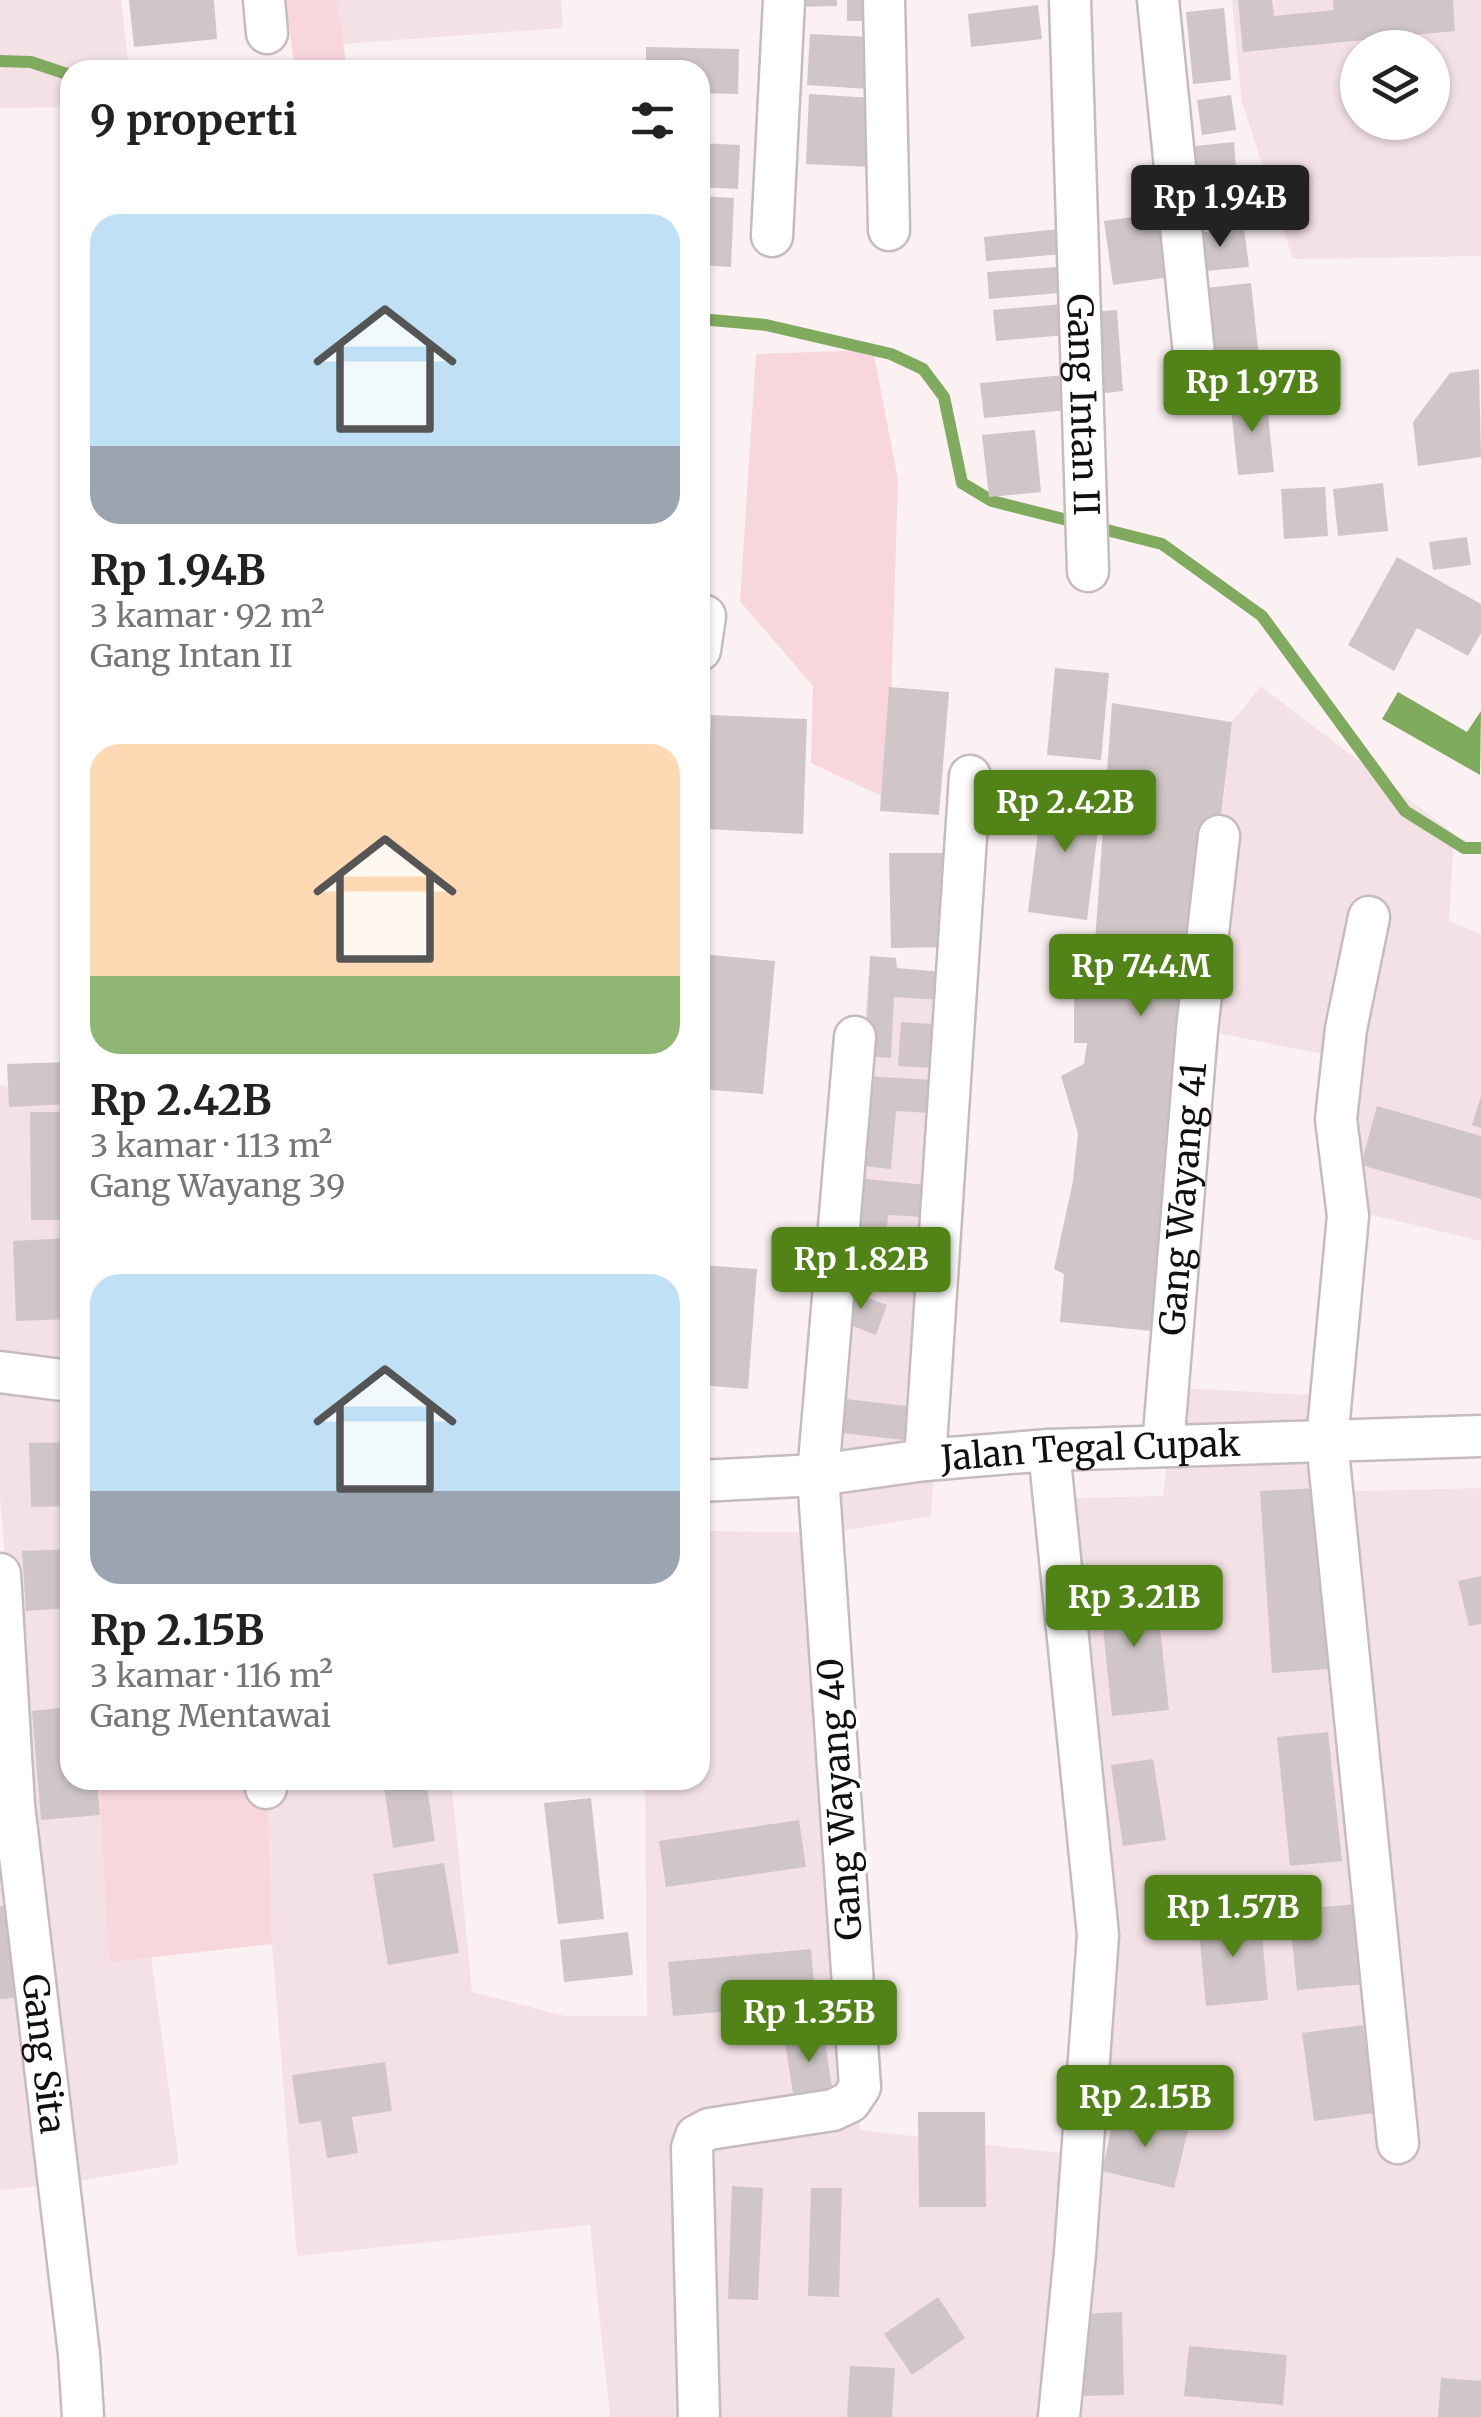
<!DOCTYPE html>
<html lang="id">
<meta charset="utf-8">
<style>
:root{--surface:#fff;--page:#f2f2f2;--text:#222;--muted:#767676;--accent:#518317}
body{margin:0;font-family:Merriweather,serif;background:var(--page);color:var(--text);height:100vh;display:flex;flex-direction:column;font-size:38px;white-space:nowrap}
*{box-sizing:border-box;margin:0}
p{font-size:32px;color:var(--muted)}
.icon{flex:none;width:55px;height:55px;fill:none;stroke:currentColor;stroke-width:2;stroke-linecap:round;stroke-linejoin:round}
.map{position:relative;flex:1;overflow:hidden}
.drawer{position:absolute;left:60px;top:60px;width:650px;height:1730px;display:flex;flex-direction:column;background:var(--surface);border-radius:30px;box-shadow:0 2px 8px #0004}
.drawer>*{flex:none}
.tools{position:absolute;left:1340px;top:30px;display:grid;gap:20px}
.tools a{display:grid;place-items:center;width:110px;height:110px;border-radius:50%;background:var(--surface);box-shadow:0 2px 8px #0004;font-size:50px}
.price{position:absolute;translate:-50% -85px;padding:0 22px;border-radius:10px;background:var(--accent);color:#fff;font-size:32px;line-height:65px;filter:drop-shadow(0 2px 5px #0008)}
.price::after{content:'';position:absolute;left:50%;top:60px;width:30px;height:22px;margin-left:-15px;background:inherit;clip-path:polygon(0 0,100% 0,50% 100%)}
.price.on{background:#222;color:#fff}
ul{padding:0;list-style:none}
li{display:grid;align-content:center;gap:20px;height:530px;padding:0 30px}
li span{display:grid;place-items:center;height:310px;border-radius:30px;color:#555}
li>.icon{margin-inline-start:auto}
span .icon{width:180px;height:180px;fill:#fffc;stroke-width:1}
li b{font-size:42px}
h2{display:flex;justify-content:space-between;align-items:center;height:120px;padding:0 30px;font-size:42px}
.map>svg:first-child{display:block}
</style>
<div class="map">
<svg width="1481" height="2417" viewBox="0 0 1481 2417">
<rect width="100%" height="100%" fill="#fbf0f2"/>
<g fill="#f3e1e5" fill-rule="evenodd">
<polygon points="0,0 121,0 129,70 70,70 70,107 0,108"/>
<polygon points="337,0 561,0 563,28 341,44"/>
<path d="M1232,0H1481V256L1293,259L1242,102ZM1358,48H1432V122H1358Z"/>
<polygon points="1261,686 1454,834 1449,922 1481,934 1481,1241 1339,1207 1343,1058 1198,1029 1232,722"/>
<polygon points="969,976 931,1516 822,1534 860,2130 1110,2159 1043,1499 1163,1496 1177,1388 1327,1396 1322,1492 1481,1488 1481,2417 610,2417 590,2225 297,2256 272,1944 267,1780 451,1780 472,1992 565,2016 647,2016 645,1780 700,1780 700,1531 821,1533 856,1092 869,978"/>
<polygon points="0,1085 70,1102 70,1780 99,1780 109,1961 151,1957 179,2164 53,2185 0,2190 0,1774 22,1772 0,1496"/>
</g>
<g fill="#f8d6dd">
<polygon points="286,0 337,0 347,70 295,70"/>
<polygon points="873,350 898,480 888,799 811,763 813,686 740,601 756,354"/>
<polygon points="99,1780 267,1780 272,1944 109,1962"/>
</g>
<polygon fill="#80ab5e" points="1398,692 1467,732 1481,711 1480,775 1382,719"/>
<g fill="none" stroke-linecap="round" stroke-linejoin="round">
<g stroke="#80ab5e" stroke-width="12">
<polyline points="0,61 31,62 70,75"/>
<polyline points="700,319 766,325 891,354 923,369 944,397 962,483 992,501 1162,544 1262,616 1405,811 1464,848 1481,848"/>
</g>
</g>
<g fill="#d0c6c8">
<polygon points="129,0 214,0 217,39 134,47"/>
<polygon points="798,0 837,0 837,6 798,7"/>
<rect x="847" y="0" width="34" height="21"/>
<polygon points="1238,0 1272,0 1274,16 1334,10 1333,0 1453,0 1455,31 1243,52"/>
<polygon points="1038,5 1042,39 971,47 968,14"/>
<polygon points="1224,8 1231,80 1193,84 1186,12"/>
<polygon points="810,34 870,37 868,89 807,85"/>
<polygon points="646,47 739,49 738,94 700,93 700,70 646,70"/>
<polygon points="809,94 873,98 870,167 806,164"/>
<polygon points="1231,95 1236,130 1202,135 1197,100"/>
<polygon points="1234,142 1236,167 1188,172 1186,147"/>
<polygon points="700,143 740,145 738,189 700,187"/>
<polygon points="1237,176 1242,214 1193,219 1189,180"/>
<polygon points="700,196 734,198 731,267 700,265"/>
<polygon points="1162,213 1171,277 1113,285 1104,221"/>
<polygon points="1244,228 1249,267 1196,272 1192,233"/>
<polygon points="1059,229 1061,254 986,261 984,237"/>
<polygon points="1056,267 1058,293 989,299 987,272"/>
<polygon points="1251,283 1259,358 1205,363 1197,289"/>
<polygon points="1063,304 1066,335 996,341 993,310"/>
<polygon points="1117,310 1123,391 1097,394 1090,312"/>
<polygon points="1479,369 1481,457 1418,466 1413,422 1450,373"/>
<polygon points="1064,375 1068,410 984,418 980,383"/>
<polygon points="1266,395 1274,472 1238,475 1230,398"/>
<polygon points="1035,430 1041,492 989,497 982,435"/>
<polygon points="1383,483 1388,531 1338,536 1333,489"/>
<polygon points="1325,487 1328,536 1284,539 1281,489"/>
<polygon points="1467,537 1471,565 1433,570 1429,542"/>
<polygon points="1397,557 1481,604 1481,633 1468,656 1417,628 1394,671 1348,645"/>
<polygon points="1055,668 1109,673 1101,760 1047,755"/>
<polygon points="889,687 949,692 939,815 880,811"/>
<polygon points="1112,703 1232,722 1196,1029 1173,1333 1060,1322 1064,1274 1054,1269 1073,1181 1078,1133 1061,1076 1084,1064 1087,1043 1074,1043 1074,980 1094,956"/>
<polygon points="711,715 807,719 803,834 707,829"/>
<polygon points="1043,790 1102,798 1087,920 1028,912"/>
<polygon points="889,853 946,853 948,947 891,948"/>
<polygon points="700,954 775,961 763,1094 700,1089"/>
<polygon points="870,956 896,958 897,968 944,972 942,1000 894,997 891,1058 865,1056"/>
<polygon points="901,1022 933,1024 931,1068 898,1066"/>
<polygon points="70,1062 70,1104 9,1107 7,1064"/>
<polygon points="865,1076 948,1081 946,1114 896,1111 891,1169 853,1165"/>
<polygon points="1481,1096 1481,1128 1472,1125"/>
<polygon points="1377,1106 1481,1136 1481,1199 1361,1165"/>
<polygon points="30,1112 70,1112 70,1220 31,1220"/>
<polygon points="855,1178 938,1186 937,1218 888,1215 882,1285 846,1281"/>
<polygon points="70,1238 70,1319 16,1321 13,1241"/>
<polygon points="700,1265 757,1269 748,1389 700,1385"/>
<polygon points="846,1290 887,1305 876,1335 835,1319"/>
<polygon points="845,1399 925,1408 921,1442 842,1433"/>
<polygon points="70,1442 70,1506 31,1507 29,1443"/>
<polygon points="1317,1488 1329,1669 1272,1673 1260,1491"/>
<polygon points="70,1549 70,1608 26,1611 22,1551"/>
<polygon points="1481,1576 1481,1624 1469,1626 1458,1581"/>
<polygon points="1155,1583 1169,1710 1112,1716 1099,1589"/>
<polygon points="70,1707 70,1780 97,1780 100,1815 41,1820 32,1711"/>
<polygon points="1328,1732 1342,1861 1290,1866 1277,1737"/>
<polygon points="1153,1759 1166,1840 1123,1846 1111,1765"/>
<polygon points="383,1780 426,1780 435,1841 393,1848"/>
<polygon points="591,1798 604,1919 558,1924 544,1803"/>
<polygon points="799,1820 806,1867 666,1887 659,1841"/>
<polygon points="444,1863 459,1953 388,1965 373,1874"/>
<polygon points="1357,1904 1365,1984 1297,1990 1289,1910"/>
<polygon points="0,1906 6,1906 14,1998 0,1999"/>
<polygon points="1260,1915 1268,2000 1206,2006 1198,1921"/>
<polygon points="628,1932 633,1975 564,1982 560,1940"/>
<polygon points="811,1949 816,2004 673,2016 668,1962"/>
<polygon points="822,2023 834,2100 795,2106 783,2030"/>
<polygon points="1363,2025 1375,2113 1314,2121 1302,2033"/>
<polygon points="385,2062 392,2111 352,2117 358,2153 327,2158 321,2121 299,2124 292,2075"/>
<polygon points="918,2112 985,2112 986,2207 919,2207"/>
<polygon points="1115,2113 1188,2130 1174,2188 1102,2171"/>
<polygon points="732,2186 763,2188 758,2300 728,2299"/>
<polygon points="811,2188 842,2188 839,2297 808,2296"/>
<polygon points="938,2297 965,2338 912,2375 884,2334"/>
<polygon points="1122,2312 1124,2395 1080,2396 1078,2314"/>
<polygon points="1189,2346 1287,2355 1283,2405 1184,2396"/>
<polygon points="850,2366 895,2368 892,2417 847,2417"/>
<polygon points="1441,2378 1481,2381 1481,2417 1438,2417"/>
</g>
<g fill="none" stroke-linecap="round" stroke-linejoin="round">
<g stroke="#c6bcbe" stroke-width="45">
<g id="minor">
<polyline points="264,0 267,33"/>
<polyline points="884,0 889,230"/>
<path id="s1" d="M1070,0L1088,571"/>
<polyline points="1158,0 1195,364"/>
<polyline points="772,236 784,0"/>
<polyline points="700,650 705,616"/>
<polyline points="1369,917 1346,1029 1336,1119 1348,1216 1327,1441 1398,2143"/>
<polyline points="0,1372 70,1381"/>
<path id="s2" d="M1163,1446L1197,1030L1219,836"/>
<polyline points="1049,1450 1098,1935 1075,2253 1059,2417"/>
<polyline points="925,1460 970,776"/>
<path id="s3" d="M700,1481L818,1475L925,1460L1049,1450L1481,1436"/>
<path id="s4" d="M0,1574L14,1805L79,2354L83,2417"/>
<polyline points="265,1780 266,1788"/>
<polyline points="699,2417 692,2148 696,2136 709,2129 833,2110 850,2102 860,2087 818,1475 855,1037"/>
</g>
</g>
<use href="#minor" stroke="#fff" stroke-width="40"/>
</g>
<g text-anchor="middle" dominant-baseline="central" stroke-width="8" stroke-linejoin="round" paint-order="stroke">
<g font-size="35" fill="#120f0f" stroke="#fff">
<text stroke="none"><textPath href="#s1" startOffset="405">Gang Intan II</textPath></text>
<text stroke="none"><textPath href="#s2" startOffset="248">Gang Wayang 41</textPath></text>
<text stroke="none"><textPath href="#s3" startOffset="392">Jalan Tegal Cupak</textPath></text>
<text transform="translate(840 1799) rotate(-94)">Gang Wayang 40</text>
<text stroke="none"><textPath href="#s4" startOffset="482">Gang Sita</textPath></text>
</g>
</g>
</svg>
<div class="tools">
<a><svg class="icon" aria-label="layers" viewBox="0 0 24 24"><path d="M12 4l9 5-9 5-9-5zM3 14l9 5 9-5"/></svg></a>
</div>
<b class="price on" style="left:1220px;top:250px">Rp 1.94B</b>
<b class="price" style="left:1252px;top:435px">Rp 1.97B</b>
<b class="price" style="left:1065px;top:855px">Rp 2.42B</b>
<b class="price" style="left:1141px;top:1019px">Rp 744M</b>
<b class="price" style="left:861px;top:1312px">Rp 1.82B</b>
<b class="price" style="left:1134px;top:1650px">Rp 3.21B</b>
<b class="price" style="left:1233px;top:1960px">Rp 1.57B</b>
<b class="price" style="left:809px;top:2065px">Rp 1.35B</b>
<b class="price" style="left:1145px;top:2150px">Rp 2.15B</b>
<section class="drawer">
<h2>9 properti<svg class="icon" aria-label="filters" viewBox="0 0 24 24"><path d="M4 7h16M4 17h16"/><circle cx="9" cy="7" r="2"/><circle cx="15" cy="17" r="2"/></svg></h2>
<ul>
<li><span style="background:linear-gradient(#bfe0f5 75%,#9aa5b1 0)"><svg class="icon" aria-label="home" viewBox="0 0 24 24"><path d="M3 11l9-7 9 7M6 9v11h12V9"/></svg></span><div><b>Rp 1.94B</b><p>3 kamar · 92 m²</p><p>Gang Intan II</p></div></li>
<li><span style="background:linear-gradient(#ffd9b3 75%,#8fb573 0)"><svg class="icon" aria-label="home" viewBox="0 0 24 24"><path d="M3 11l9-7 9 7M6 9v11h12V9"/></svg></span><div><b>Rp 2.42B</b><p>3 kamar · 113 m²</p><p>Gang Wayang 39</p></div></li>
<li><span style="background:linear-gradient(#bfe0f5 70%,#9aa5b1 0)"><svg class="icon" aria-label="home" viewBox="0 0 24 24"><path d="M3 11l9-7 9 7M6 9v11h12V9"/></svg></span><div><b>Rp 2.15B</b><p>3 kamar · 116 m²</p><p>Gang Mentawai</p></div></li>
</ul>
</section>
</div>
